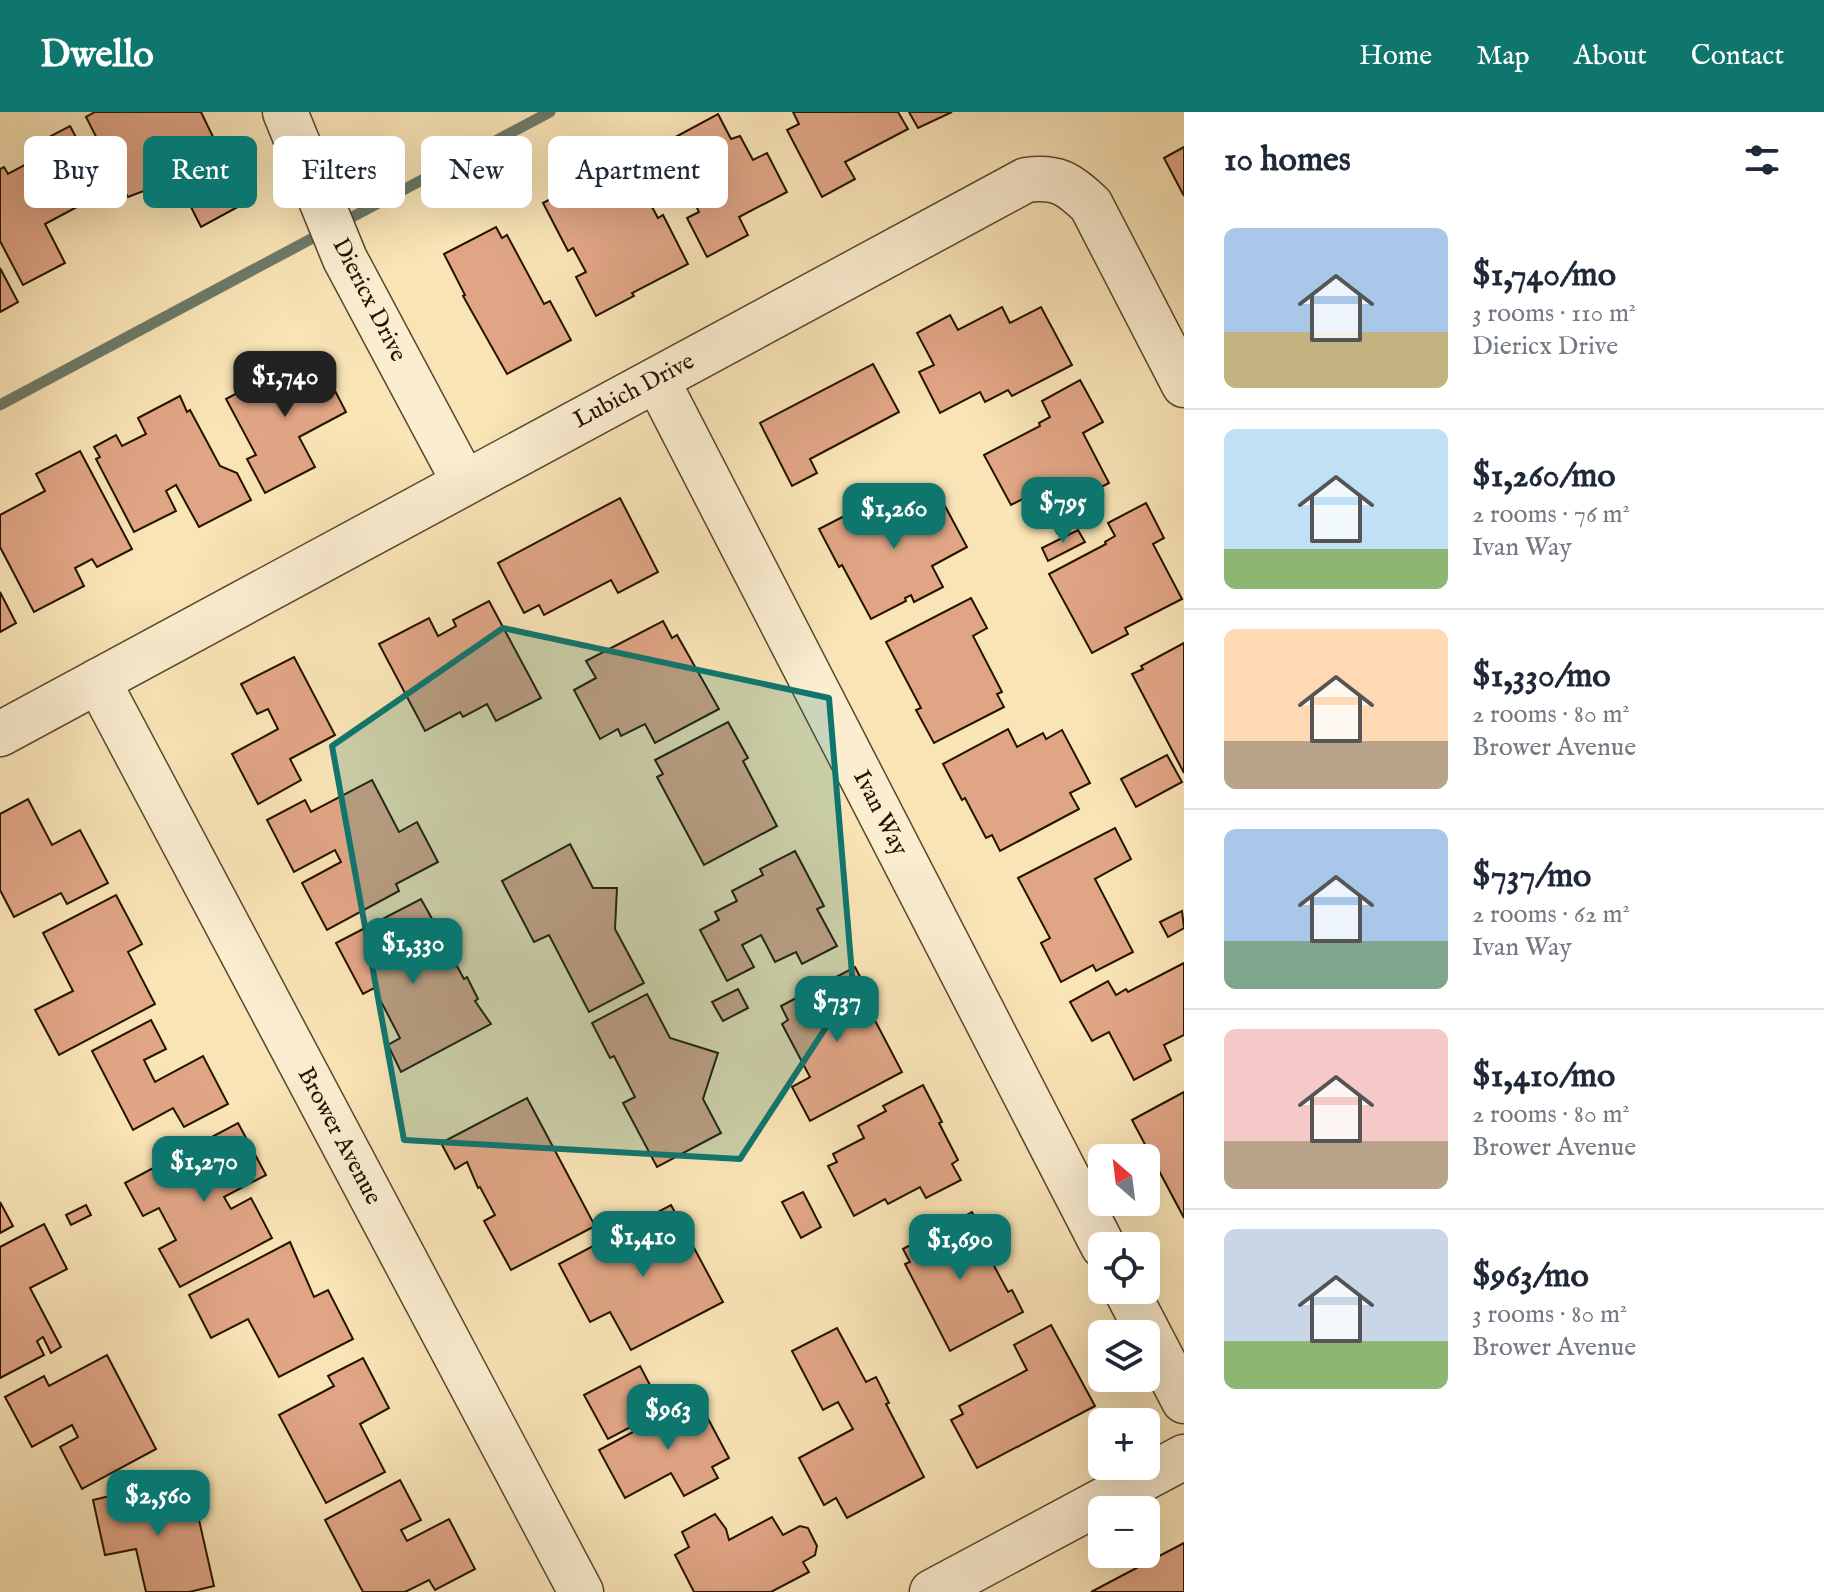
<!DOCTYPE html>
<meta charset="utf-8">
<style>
:root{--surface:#fff;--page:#f2f2f3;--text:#1f2937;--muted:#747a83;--line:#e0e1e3;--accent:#0f766e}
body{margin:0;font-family:"IM FELL English",serif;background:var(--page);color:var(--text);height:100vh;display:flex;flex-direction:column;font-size:30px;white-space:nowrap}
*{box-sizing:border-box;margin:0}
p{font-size:26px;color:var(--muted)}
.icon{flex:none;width:44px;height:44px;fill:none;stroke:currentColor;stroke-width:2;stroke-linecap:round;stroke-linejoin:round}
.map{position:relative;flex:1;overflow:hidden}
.drawer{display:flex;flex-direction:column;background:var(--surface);width:640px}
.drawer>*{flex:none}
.hud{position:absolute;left:24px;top:24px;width:760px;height:72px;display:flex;gap:16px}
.needle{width:52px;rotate:332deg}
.tools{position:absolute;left:1088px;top:1032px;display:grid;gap:16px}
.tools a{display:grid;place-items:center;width:72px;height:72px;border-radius:12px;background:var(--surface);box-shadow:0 8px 32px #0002;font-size:40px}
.price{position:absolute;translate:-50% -68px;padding:0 18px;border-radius:16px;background:var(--accent);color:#fff;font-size:26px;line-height:52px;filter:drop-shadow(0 2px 4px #0008)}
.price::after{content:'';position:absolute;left:50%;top:48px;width:24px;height:18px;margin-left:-12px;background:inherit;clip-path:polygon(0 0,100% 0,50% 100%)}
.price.selected{background:#222;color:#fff}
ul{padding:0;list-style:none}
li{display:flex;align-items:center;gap:24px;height:200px;padding:0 40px}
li+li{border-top:2px solid var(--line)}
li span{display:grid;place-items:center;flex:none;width:224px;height:160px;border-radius:12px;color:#555}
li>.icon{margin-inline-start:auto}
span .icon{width:96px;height:96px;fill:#fffc;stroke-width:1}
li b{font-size:34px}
h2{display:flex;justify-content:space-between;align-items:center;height:96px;padding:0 40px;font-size:34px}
.tag{padding:0 28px;border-radius:12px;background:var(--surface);box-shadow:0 8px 32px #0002;font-size:28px;line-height:72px}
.tag.selected{background:var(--accent);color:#fff}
header{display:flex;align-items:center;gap:48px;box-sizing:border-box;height:112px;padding:0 40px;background:var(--accent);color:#fff}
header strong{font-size:38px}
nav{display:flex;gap:44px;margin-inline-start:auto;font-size:28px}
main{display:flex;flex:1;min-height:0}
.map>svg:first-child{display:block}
</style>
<header>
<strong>Dwello</strong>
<nav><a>Home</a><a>Map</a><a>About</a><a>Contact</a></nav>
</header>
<main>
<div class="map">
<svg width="1184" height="1480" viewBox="0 0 1184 1480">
<rect width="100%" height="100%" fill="#f9e4b6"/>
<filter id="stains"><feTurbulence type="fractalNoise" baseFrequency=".0025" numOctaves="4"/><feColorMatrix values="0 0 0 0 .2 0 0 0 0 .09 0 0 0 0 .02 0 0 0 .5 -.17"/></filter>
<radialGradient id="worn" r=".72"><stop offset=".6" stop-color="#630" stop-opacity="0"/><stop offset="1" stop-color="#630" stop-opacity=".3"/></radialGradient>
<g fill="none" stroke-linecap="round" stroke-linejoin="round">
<g stroke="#6d7a68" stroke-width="11">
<polyline points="339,112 550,0"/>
<polyline points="0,293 324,120"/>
</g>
</g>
<g fill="#e0a585" stroke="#241300" stroke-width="2">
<polygon points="95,0 201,0 245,91 201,115 186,85 179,88 167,77 154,75 128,85 122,75 118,77 112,66 116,64 86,5"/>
<polygon points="793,0 898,0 908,17 845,50 855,67 822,85 787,18 799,12"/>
<polygon points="909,0 952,0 918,16"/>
<polygon points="718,2 731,27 740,24 753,48 767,41 787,80 739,105 748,123 707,145 687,106 699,100 694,90 699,87 668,29"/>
<polygon points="70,14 105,80 45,112 65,151 23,173 0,129 0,57 4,55 8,62 36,47 30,35"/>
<polygon points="1184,35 1184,84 1164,46"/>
<polygon points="616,53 634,88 645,82 658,106 663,103 688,152 632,181 634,184 596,204 576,165 586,160 573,136 568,139 543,91"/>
<polygon points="496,115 502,126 507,123 544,192 550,189 571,228 507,262 463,184 465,183 444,142"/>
<polygon points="0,156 18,190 0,200"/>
<polygon points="1002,195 1010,211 1041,195 1072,253 1012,284 1008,278 985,290 980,280 940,301 919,260 934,253 917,221 950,203 958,218"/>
<polygon points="315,240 346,300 299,325 315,355 265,381 247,347 256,343 226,287"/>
<polygon points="873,252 899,300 810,347 817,361 792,374 760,311"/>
<polygon points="1080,268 1103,310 1083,321 1109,371 1075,389 1066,372 1042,386 1038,379 1011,393 984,343 1040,314 1039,311 1050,305 1042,289"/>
<polygon points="180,284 187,300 190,298 220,354 237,361 251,388 199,415 176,373 166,379 176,399 134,420 96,347 100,345 94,335 116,323 122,334 146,322 138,306"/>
<polygon points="80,339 132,437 97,455 92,447 75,456 84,474 34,500 0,435 0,403 45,379 36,362"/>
<polygon points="938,381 967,435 932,454 943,475 914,490 911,483 905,486 906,489 871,507 842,453 839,455 819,417 858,397 864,407 893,392 895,397 914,387 917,393"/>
<polygon points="1095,382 1103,397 1057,421 1050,406"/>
<polygon points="620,386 658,460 618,481 611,468 544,503 539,493 524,501 498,451"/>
<polygon points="1146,391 1164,426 1153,432 1182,487 1125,516 1128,522 1092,541 1049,462 1106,432 1105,430 1115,424 1108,411"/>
<polygon points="1078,418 1085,430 1048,449 1042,436"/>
<polygon points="0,480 16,511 0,520"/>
<polygon points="971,486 987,516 973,524 1002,580 997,582 1004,595 934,631 916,598 921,596 886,530"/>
<polygon points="489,489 541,586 496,609 487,592 463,605 460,600 425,619 379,532 429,506 438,524 456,514 453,508"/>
<polygon points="663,509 672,526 677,523 719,597 655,631 645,612 621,624 618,617 600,627 574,578 596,566 586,549"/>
<polygon points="1184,531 1184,661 1132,562 1143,557 1141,554"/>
<polygon points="294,545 335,623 290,647 301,668 258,692 232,642 278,617 268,597 257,602 241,572"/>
<polygon points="728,610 748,646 743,649 777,714 704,753 657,665 663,662 655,648"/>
<polygon points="1008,617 1017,635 1043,621 1046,627 1062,618 1090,671 1070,681 1079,697 1000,739 992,723 986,726 965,686 962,688 943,652"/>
<polygon points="1167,643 1182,670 1136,695 1121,667"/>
<polygon points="372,668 399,720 417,710 438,750 396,772 399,779 327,818 302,771 341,750 335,738 294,760 267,708 305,688 311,700"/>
<polygon points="28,687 52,733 80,718 108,771 67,792 61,781 14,805 0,778 0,702"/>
<polygon points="1115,716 1131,747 1095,767 1133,840 1096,859 1093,853 1061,870 1041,831 1050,826 1018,766"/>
<polygon points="570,732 593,776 617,776 615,817 644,871 589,900 549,823 534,830 502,769"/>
<polygon points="795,739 824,794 817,797 837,834 802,852 796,840 775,850 761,823 742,833 754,855 727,869 700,818 719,808 715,800 737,789 732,779 763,763 760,757"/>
<polygon points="116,783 142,832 128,840 155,892 59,943 35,898 73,879 43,821"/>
<polygon points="421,787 435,812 416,822 432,852 451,843 464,867 467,865 478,887 475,889 491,912 401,960 388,933 400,926 374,876 363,882 336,831"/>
<polygon points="1182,799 1184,816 1168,825 1160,810"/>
<polygon points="1184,851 1184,923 1164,933 1171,948 1134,968 1109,920 1092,929 1070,890 1108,869 1116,883 1126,877 1128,880"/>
<polygon points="855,855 875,894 869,897 902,960 810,1009 792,975 810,965 782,912 788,908 781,894"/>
<polygon points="738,877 748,896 723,909 712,890"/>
<polygon points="647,882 670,926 718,941 703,987 721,1021 657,1055 623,991 635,985 614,944 610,946 592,911"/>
<polygon points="151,908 166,937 144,948 155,970 203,944 228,992 184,1015 173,996 133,1018 92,939"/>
<polygon points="923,973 942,1010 939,1011 958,1048 952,1052 961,1068 926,1086 920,1075 888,1092 885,1087 854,1104 828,1054 837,1050 833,1042 864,1026 858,1014 886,999 883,994"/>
<polygon points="1184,980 1184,1106 1132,1008"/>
<polygon points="527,986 595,1114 511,1158 484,1109 495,1103 480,1075 478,1076 467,1050 455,1057 441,1031"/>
<polygon points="238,1011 266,1063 224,1085 231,1097 251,1086 272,1126 180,1175 159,1137 176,1128 159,1096 143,1104 125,1071"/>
<polygon points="803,1080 821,1115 801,1126 782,1090"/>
<polygon points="0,1090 13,1114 0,1121"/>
<polygon points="86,1093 91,1103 71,1113 66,1103"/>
<polygon points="671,1093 723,1190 631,1238 610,1200 590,1210 559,1152"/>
<polygon points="972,1100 990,1132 984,1135 1008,1180 1012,1178 1023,1200 950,1239 905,1152 910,1150 903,1137"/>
<polygon points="44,1112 67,1157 30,1176 61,1235 51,1241 43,1225 37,1229 44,1243 0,1266 0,1135"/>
<polygon points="290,1130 314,1185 328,1178 353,1227 279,1265 248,1207 211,1226 189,1183"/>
<polygon points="1051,1213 1095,1294 977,1356 951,1308 963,1302 959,1294 1027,1258 1014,1233"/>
<polygon points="837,1216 866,1270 876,1265 889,1291 886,1292 924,1365 847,1406 836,1386 824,1393 799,1346 853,1317 838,1290 823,1298 792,1239"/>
<polygon points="107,1243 156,1337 82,1377 60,1335 78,1325 72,1313 32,1335 5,1285 44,1264 49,1274"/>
<polygon points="363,1246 389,1296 360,1312 385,1360 326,1391 279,1303 334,1274 328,1264"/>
<polygon points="640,1254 663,1298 608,1327 584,1283"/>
<polygon points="697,1286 729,1346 712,1355 718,1366 684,1384 671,1361 625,1386 599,1338"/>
<polygon points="400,1368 421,1408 401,1418 407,1429 449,1407 475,1457 435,1478 429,1468 405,1480 363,1480 325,1408"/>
<polygon points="139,1377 141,1388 192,1377 214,1474 189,1480 146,1480 136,1437 105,1443 93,1388"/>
<polygon points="715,1402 726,1417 729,1428 772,1405 783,1423 800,1414 808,1416 817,1434 815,1443 803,1450 809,1460 771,1480 694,1480 675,1443 689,1435 682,1420"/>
<polygon points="1184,1431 1184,1480 1091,1480"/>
</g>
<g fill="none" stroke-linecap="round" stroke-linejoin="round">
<g stroke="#59472e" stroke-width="47">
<g id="minor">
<polyline points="285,0 345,147 464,370"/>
<polyline points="657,268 1103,1134"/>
<polyline points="98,569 581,1480"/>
<path d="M0,622L1026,68C1058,64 1069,72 1091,93L1184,273"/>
<polyline points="1126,1178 1184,1289"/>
<polyline points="932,1480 1184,1345"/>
</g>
</g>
<use href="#minor" stroke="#fbedd0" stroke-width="44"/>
</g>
<path fill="#0f766e" fill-opacity="0.2" stroke="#0f766e" stroke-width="6" stroke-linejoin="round" d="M503,516L829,586L853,874L740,1047L404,1028L332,634Z"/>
<g text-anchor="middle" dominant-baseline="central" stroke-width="8" stroke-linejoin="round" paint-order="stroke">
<g font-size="24" fill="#241300" stroke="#fbedd0">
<text transform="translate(369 188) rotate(63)">Diericx Drive</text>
<text transform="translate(634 279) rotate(-28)">Lubich Drive</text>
<text transform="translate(880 701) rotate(63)">Ivan Way</text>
<text transform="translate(339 1024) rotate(62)">Brower Avenue</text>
</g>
</g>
<rect width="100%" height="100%" filter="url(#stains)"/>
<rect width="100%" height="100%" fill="url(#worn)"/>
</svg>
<div class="tools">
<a><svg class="needle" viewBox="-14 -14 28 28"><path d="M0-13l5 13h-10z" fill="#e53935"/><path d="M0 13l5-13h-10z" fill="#747a83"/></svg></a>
<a><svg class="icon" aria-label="locate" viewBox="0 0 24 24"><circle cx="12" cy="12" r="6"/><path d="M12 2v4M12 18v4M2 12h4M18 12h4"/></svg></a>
<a><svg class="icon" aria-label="layers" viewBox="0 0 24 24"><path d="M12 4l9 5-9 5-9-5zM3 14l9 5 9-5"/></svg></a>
<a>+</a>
<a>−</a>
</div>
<b class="price selected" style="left:285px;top:307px">$1,740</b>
<b class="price" style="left:1063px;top:433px">$795</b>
<b class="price" style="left:894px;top:439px">$1,260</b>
<b class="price" style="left:413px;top:874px">$1,330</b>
<b class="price" style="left:837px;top:932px">$737</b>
<b class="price" style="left:204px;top:1092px">$1,270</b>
<b class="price" style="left:643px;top:1167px">$1,410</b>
<b class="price" style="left:960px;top:1170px">$1,690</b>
<b class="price" style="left:668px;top:1340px">$963</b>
<b class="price" style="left:158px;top:1426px">$2,560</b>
<div class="hud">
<a class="tag">Buy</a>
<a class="tag selected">Rent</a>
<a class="tag">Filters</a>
<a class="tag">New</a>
<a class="tag">Apartment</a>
</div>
</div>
<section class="drawer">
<h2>10 homes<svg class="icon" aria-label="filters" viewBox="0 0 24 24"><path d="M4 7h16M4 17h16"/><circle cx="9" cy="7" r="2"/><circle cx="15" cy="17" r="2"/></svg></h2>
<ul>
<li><span style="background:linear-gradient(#a9c7e8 65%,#c2b280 0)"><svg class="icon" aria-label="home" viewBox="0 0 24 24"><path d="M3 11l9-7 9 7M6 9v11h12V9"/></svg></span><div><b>$1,740/mo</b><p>3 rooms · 110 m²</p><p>Diericx Drive</p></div></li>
<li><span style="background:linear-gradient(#bfe0f5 75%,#8fb573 0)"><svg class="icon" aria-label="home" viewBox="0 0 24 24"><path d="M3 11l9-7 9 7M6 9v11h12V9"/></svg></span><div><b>$1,260/mo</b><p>2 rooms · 76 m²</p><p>Ivan Way</p></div></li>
<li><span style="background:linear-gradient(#ffd9b3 70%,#b9a48a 0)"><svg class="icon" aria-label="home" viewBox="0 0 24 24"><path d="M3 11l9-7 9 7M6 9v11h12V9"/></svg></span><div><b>$1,330/mo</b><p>2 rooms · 80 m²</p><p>Brower Avenue</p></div></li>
<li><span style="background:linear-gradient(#a9c7e8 70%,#7fa58c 0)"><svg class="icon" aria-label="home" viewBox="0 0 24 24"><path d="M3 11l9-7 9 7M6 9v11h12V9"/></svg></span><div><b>$737/mo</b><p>2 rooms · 62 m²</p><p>Ivan Way</p></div></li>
<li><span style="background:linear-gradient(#f6c9c9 70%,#b9a48a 0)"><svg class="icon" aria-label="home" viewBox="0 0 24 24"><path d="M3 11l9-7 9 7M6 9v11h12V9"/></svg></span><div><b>$1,410/mo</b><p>2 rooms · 80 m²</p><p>Brower Avenue</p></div></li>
<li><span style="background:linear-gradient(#c9d6e8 70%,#8fb573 0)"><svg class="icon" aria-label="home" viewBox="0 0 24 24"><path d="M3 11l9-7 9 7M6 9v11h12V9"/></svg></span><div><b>$963/mo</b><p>3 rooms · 80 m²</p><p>Brower Avenue</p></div></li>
</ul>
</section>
</main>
